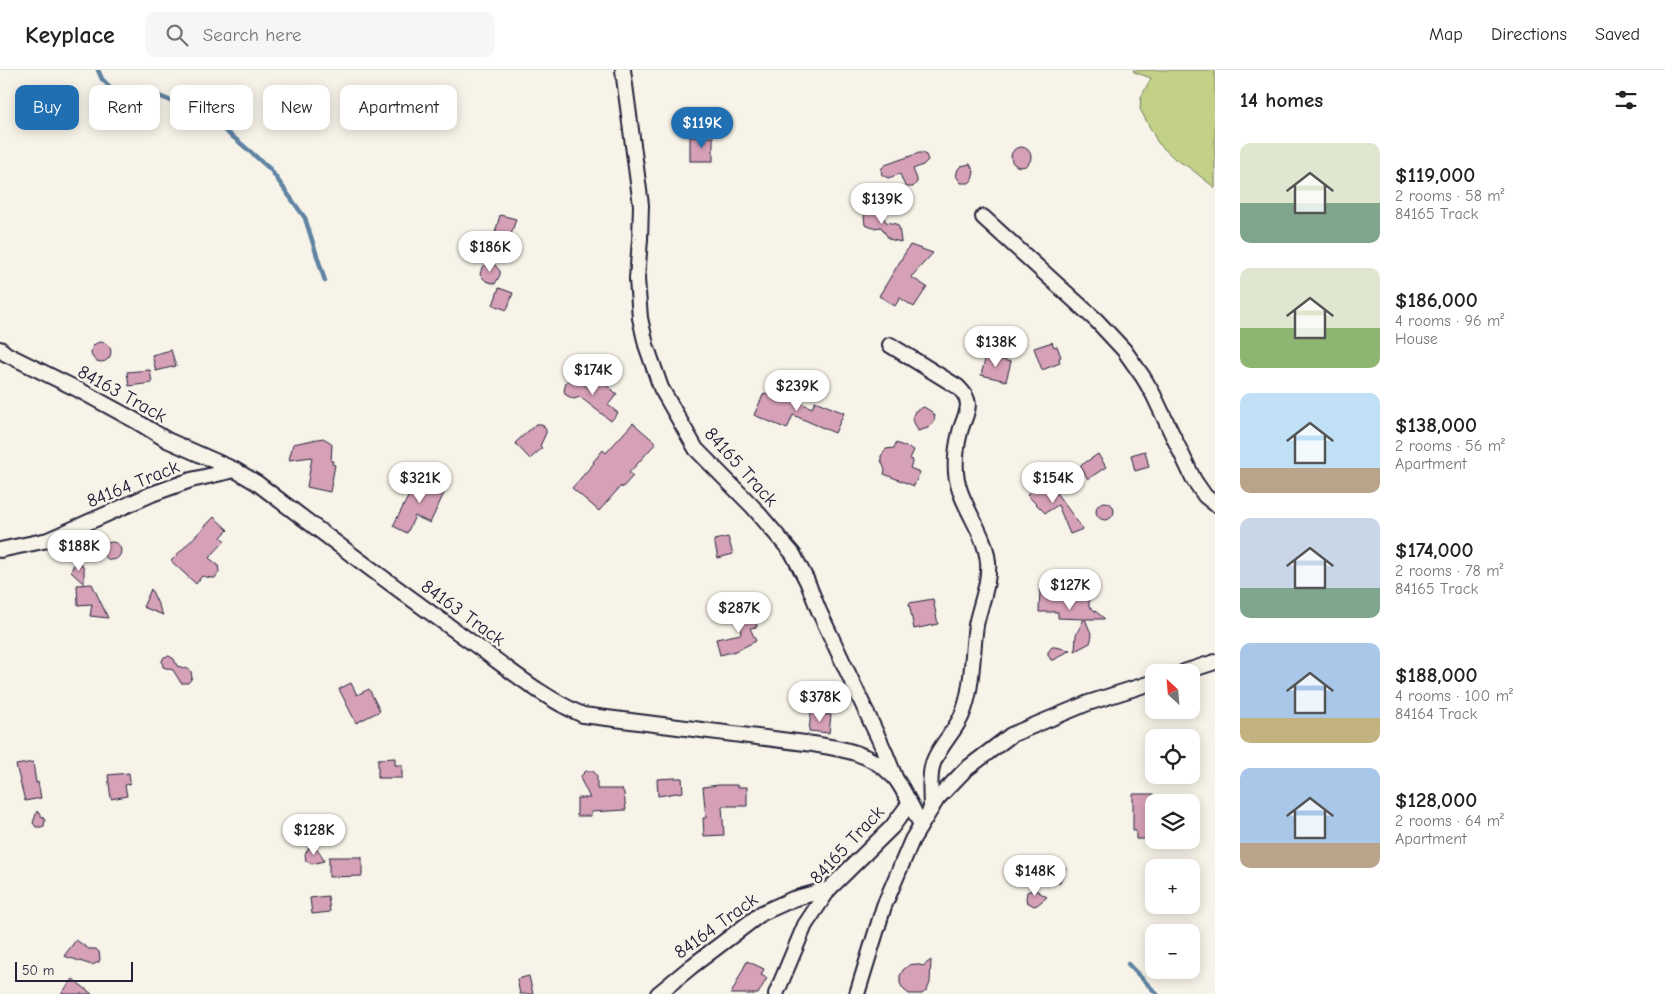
<!DOCTYPE html>
<meta charset="utf-8">
<style>
:root{--surface:#fff;--page:#f6f6f6;--text:#222;--muted:#767676;--line:#e0e0e0;--accent:#1f6fb2}
body{margin:0;font-family:"Comic Neue",sans-serif;background:var(--page);color:var(--text);height:100vh;display:flex;flex-direction:column;font-size:19px;white-space:nowrap}
*{box-sizing:border-box;margin:0}
p{font-size:16px;color:var(--muted)}
.icon{flex:none;width:28px;height:28px;fill:none;stroke:currentColor;stroke-width:2;stroke-linecap:round;stroke-linejoin:round}
.map{position:relative;flex:1;overflow:hidden}
.details{display:flex;flex-direction:column;background:var(--surface);width:450px}
.details>*{flex:none}
.banner{position:absolute;left:15px;top:15px;width:475px;height:45px;display:flex;gap:10px}
.needle{width:32px;rotate:334deg}
.buttons{position:absolute;left:1145px;top:594px;display:grid;gap:10px}
.buttons a{display:grid;place-items:center;width:55px;height:55px;border-radius:10px;background:var(--surface);box-shadow:0 2px 12px #0003;font-size:25px}
.scale{position:absolute;left:15px;bottom:12px;width:118px;box-sizing:border-box;padding-left:5px;border:2px solid #22223b;border-top:0;font-size:14px;line-height:18px;white-space:nowrap;color:#22223b;-webkit-text-stroke:4px #f7f3e8;paint-order:stroke}
.price{position:absolute;translate:-50% -42px;padding:0 11px;border-radius:18px;background:#fff;color:#222;font-size:16px;line-height:32px;filter:drop-shadow(0 1px 2px #0008)}
.price::after{content:'';position:absolute;left:50%;top:30px;width:15px;height:11px;margin-left:-8px;background:inherit;clip-path:polygon(0 0,100% 0,50% 100%)}
.price.on{background:var(--accent);color:#fff}
ul{padding:0;list-style:none}
li{display:flex;align-items:center;gap:15px;height:125px;padding:0 25px}
li span{display:grid;place-items:center;flex:none;width:140px;height:100px;border-radius:10px;color:#555}
li>.icon{margin-inline-start:auto}
span .icon{width:60px;height:60px;fill:#fffc;stroke-width:1}
li b{font-size:21px}
h2{display:flex;justify-content:space-between;align-items:center;height:60px;padding:0 25px;font-size:21px}
.pill{padding:0 18px;border-radius:10px;background:var(--surface);box-shadow:0 2px 12px #0003;font-size:18px;line-height:45px}
.pill.on{background:var(--accent);color:#fff}
header{display:flex;align-items:center;gap:30px;box-sizing:border-box;height:70px;padding:0 25px;background:var(--surface);border-bottom:1px solid var(--line)}
header strong{font-size:24px}
nav{display:flex;gap:28px;margin-inline-start:auto;font-size:18px}
.search{width:350px;height:45px;background:var(--page);display:flex;align-items:center;gap:12px;box-sizing:border-box;padding:0 18px;border-radius:10px;color:var(--muted);font-size:19px}
main{display:flex;flex:1;min-height:0}
.map>svg:first-child{display:block}
</style>
<header>
<strong>Keyplace</strong>
<div class="search"><svg class="icon" aria-label="search" viewBox="0 0 24 24"><circle cx="10" cy="10" r="6"/><path d="M15 15l6 6"/></svg>Search here</div>
<nav><a>Map</a><a>Directions</a><a>Saved</a></nav>
</header>
<main>
<div class="map">
<svg width="1215" height="924" viewBox="0 0 1215 924">
<rect width="100%" height="100%" fill="#f7f3e8"/>
<filter id="ink" filterUnits="userSpaceOnUse"><feTurbulence type="fractalNoise" baseFrequency=".02" numOctaves="2"/><feDisplacementMap in="SourceGraphic" scale="10" xChannelSelector="R" yChannelSelector="G"/><feConvolveMatrix kernelMatrix="1 2 1 2 8 2 1 2 1" color-interpolation-filters="sRGB"/></filter>
<g filter="url(#ink)">
<polygon fill="#c2d186" stroke="#727a60" points="1133,0 1215,0 1215,118 1190,98 1175,89 1158,73 1140,39 1141,27 1151,8 1134,2"/>
<g fill="none" stroke-linecap="round" stroke-linejoin="round">
<g stroke="#5e83a2" stroke-width="4.5">
<polyline points="98,0 102,9 121,28 159,26 203,44 238,71 270,99 305,148 325,211"/>
<polyline points="1128,894 1157,924"/>
</g>
</g>
<g fill="#d6a0b7" stroke="#22223b">
<rect x="690" y="67" width="23" height="24"/>
<circle cx="1021" cy="87" r="10"/>
<polygon points="919,83 924,83 926,85 928,90 923,95 913,99 917,109 917,112 913,117 907,117 904,114 900,104 888,108 882,105 881,99 885,95"/>
<polygon points="970,94 974,102 972,110 969,113 961,113 956,106 958,99 961,96"/>
<polygon points="869,139 878,140 881,143 886,152 896,154 899,157 901,172 889,169 881,157 873,158 865,155 864,146"/>
<polygon points="500,145 516,149 510,168 495,163"/>
<polygon points="910,175 933,183 911,207 927,217 914,237 900,228 895,236 879,226"/>
<polygon points="490,193 494,194 500,201 500,205 495,214 486,211 480,205 482,197"/>
<polygon points="499,218 513,223 507,240 493,235"/>
<polygon points="1052,272 1054,277 1057,276 1061,287 1059,288 1060,293 1042,300 1034,278"/>
<circle cx="101" cy="282" r="10"/>
<polygon points="171,280 176,296 156,301 152,285"/>
<polygon points="986,286 1011,292 1006,311 981,305"/>
<polygon points="150,300 152,313 129,316 127,302"/>
<polygon points="574,308 579,310 593,322 601,311 617,324 608,335 618,343 611,351 580,327 574,329 566,325 564,321 566,312"/>
<polygon points="772,321 812,338 815,331 844,343 835,363 793,345 787,359 754,345 764,323 770,325"/>
<polygon points="924,337 932,342 935,346 934,351 928,358 918,361 913,350 913,346 915,341"/>
<polygon points="633,353 656,373 629,403 633,406 622,418 621,416 599,441 572,418 594,393 593,392 603,380 606,383"/>
<polygon points="536,354 542,354 546,360 546,363 540,376 542,378 530,389 515,373"/>
<polygon points="323,368 330,372 332,375 331,391 333,391 332,394 335,395 330,422 307,417 312,387 289,390 293,374"/>
<polygon points="896,373 914,380 910,389 913,390 910,398 920,402 914,416 884,404 885,400 881,390 881,386 886,379 894,378"/>
<polygon points="1145,381 1149,397 1135,401 1131,385"/>
<polygon points="1098,384 1106,397 1088,409 1080,396"/>
<polygon points="418,408 428,413 429,411 446,419 430,453 415,446 407,463 393,456"/>
<polygon points="1044,408 1055,418 1054,420 1083,459 1070,464 1058,435 1045,443 1027,425"/>
<circle cx="1105" cy="441" r="9"/>
<polygon points="214,447 228,460 221,467 225,471 209,488 218,495 219,502 215,508 211,508 202,506 196,514 171,491"/>
<polygon points="728,467 733,484 718,488 714,470"/>
<circle cx="112" cy="481" r="9"/>
<polygon points="75,494 81,494 84,499 84,514 71,502 73,496"/>
<polygon points="92,514 101,533 108,548 90,546 92,534 78,535 77,515"/>
<polygon points="151,519 163,545 143,537"/>
<polygon points="1040,520 1072,521 1072,525 1089,526 1089,536 1105,549 1085,549 1092,566 1090,573 1075,581 1076,565 1084,549 1058,548 1058,542 1039,542"/>
<polygon points="933,529 938,554 914,559 909,533"/>
<polygon points="740,535 744,543 754,541 757,557 750,558 756,571 736,581 720,585 716,569 741,564 736,536"/>
<polygon points="1052,577 1055,577 1070,580 1054,590 1051,590 1048,585 1048,582"/>
<polygon points="169,586 174,589 177,596 188,599 191,601 192,608 188,613 181,613 173,600 163,597 162,591 164,587"/>
<polygon points="351,613 357,625 369,619 380,641 356,653 339,619"/>
<polygon points="811,642 831,645 829,663 809,661"/>
<polygon points="395,688 395,695 402,695 402,708 378,708 378,689"/>
<polygon points="33,692 36,713 38,712 41,728 25,731 16,695"/>
<polygon points="586,701 593,701 595,703 597,706 597,719 622,719 624,723 626,740 591,742 591,746 577,746 577,728 590,728 581,710 581,706"/>
<polygon points="129,703 130,714 125,715 127,726 111,729 108,705"/>
<polygon points="674,708 682,708 683,722 658,726 657,709"/>
<polygon points="719,715 737,715 737,717 747,717 747,736 722,736 724,765 704,766 703,748 706,748 703,717"/>
<polygon points="1133,724 1154,724 1154,769 1136,769 1136,761 1133,760"/>
<polygon points="37,741 45,750 44,756 42,757 36,757 33,753"/>
<polygon points="309,778 313,778 319,781 324,791 312,794 306,791 305,784"/>
<polygon points="329,787 362,787 362,806 329,807"/>
<polygon points="1057,793 1062,794 1066,798 1059,814 1053,801 1054,795"/>
<polygon points="1034,819 1047,827 1037,835 1034,836 1027,832 1026,829 1027,822"/>
<polygon points="328,826 330,842 312,844 310,828"/>
<polygon points="76,870 89,879 96,879 99,882 100,889 99,892 92,895 64,886"/>
<polygon points="931,890 930,913 927,920 922,924 909,924 903,919 900,913 900,906 903,900 909,895 915,894 923,896"/>
<polygon points="747,891 764,899 761,905 767,908 758,924 731,924"/>
<polygon points="529,906 533,924 520,924 517,909"/>
<polygon points="73,909 92,924 61,924"/>
</g>
<g fill="none" stroke-linecap="round" stroke-linejoin="round">
<g stroke="#22223b" stroke-width="18">
<g id="street">
<polyline points="623,0 641,135 640,169 637,209 640,248 646,275 661,318 696,379 753,437 793,484 807,511 819,541 885,682 895,707"/>
<polyline points="983,147 1097,251 1124,280 1143,307 1153,324 1194,410 1205,426 1215,434"/>
<path d="M890,275L958,317C976,334 965,343 960,362C957,374 955,390 956,403C959,435 985,460 988,492C990,513 980,535 976,555C972,582 973,620 962,645C955,662 936,679 932,697C929,710 931,726 931,739"/>
<path d="M0,279L6,284L79,320L136,351L167,370L235,400L257,413C329,468 401,522 474,574C509,599 543,628 583,645L813,674C844,679 871,683 894,707C902,715 915,744 921,755"/>
<polyline points="0,480 48,470 152,424 191,410 235,400"/>
<polyline points="1184,602 1215,592"/>
<polyline points="658,924 692,896 762,843 793,829 829,819"/>
<polyline points="776,924 805,855 829,819 892,757 909,734"/>
<polyline points="857,924 884,836 912,770 937,729 965,700 1011,665 1088,633 1154,612"/>
</g>
</g>
<use href="#street" stroke="#f7f3e8" stroke-width="14"/>
</g>
</g>
<g text-anchor="middle" dominant-baseline="central" stroke-width="5" stroke-linejoin="round" paint-order="stroke">
<g font-size="19" fill="#22223b" stroke="#f7f3e8">
<text transform="translate(122 324) rotate(29)">84163 Track</text>
<text transform="translate(741 397) rotate(48)">84165 Track</text>
<text transform="translate(133 414) rotate(-22)">84164 Track</text>
<text transform="translate(463 543) rotate(36)">84163 Track</text>
<text transform="translate(847 775) rotate(-47)">84165 Track</text>
<text transform="translate(716 856) rotate(-36)">84164 Track</text>
</g>
</g>
</svg>
<div class="buttons">
<a><svg class="needle" viewBox="-14 -14 28 28"><path d="M0-13l5 13h-10z" fill="#e53935"/><path d="M0 13l5-13h-10z" fill="#767676"/></svg></a>
<a><svg class="icon" aria-label="locate" viewBox="0 0 24 24"><circle cx="12" cy="12" r="6"/><path d="M12 2v4M12 18v4M2 12h4M18 12h4"/></svg></a>
<a><svg class="icon" aria-label="layers" viewBox="0 0 24 24"><path d="M12 4l9 5-9 5-9-5zM3 14l9 5 9-5"/></svg></a>
<a>+</a>
<a>−</a>
</div>
<div class="scale">50 m</div>
<b class="price on" style="left:702px;top:79px">$119K</b>
<b class="price" style="left:882px;top:155px">$139K</b>
<b class="price" style="left:490px;top:203px">$186K</b>
<b class="price" style="left:996px;top:298px">$138K</b>
<b class="price" style="left:593px;top:326px">$174K</b>
<b class="price" style="left:797px;top:342px">$239K</b>
<b class="price" style="left:420px;top:434px">$321K</b>
<b class="price" style="left:1053px;top:434px">$154K</b>
<b class="price" style="left:79px;top:502px">$188K</b>
<b class="price" style="left:1070px;top:541px">$127K</b>
<b class="price" style="left:739px;top:564px">$287K</b>
<b class="price" style="left:820px;top:653px">$378K</b>
<b class="price" style="left:314px;top:786px">$128K</b>
<b class="price" style="left:1035px;top:827px">$148K</b>
<div class="banner">
<a class="pill on">Buy</a>
<a class="pill">Rent</a>
<a class="pill">Filters</a>
<a class="pill">New</a>
<a class="pill">Apartment</a>
</div>
</div>
<section class="details">
<h2>14 homes<svg class="icon" aria-label="filters" viewBox="0 0 24 24"><path d="M4 7h16M4 17h16"/><circle cx="9" cy="7" r="2"/><circle cx="15" cy="17" r="2"/></svg></h2>
<ul>
<li><span style="background:linear-gradient(#dfe7d0 60%,#7fa58c 0)"><svg class="icon" aria-label="home" viewBox="0 0 24 24"><path d="M3 11l9-7 9 7M6 9v11h12V9"/></svg></span><div><b>$119,000</b><p>2 rooms · 58 m²</p><p>84165 Track</p></div></li>
<li><span style="background:linear-gradient(#dfe7d0 60%,#8fb573 0)"><svg class="icon" aria-label="home" viewBox="0 0 24 24"><path d="M3 11l9-7 9 7M6 9v11h12V9"/></svg></span><div><b>$186,000</b><p>4 rooms · 96 m²</p><p>House</p></div></li>
<li><span style="background:linear-gradient(#bfe0f5 75%,#b9a48a 0)"><svg class="icon" aria-label="home" viewBox="0 0 24 24"><path d="M3 11l9-7 9 7M6 9v11h12V9"/></svg></span><div><b>$138,000</b><p>2 rooms · 56 m²</p><p>Apartment</p></div></li>
<li><span style="background:linear-gradient(#c9d6e8 70%,#7fa58c 0)"><svg class="icon" aria-label="home" viewBox="0 0 24 24"><path d="M3 11l9-7 9 7M6 9v11h12V9"/></svg></span><div><b>$174,000</b><p>2 rooms · 78 m²</p><p>84165 Track</p></div></li>
<li><span style="background:linear-gradient(#a9c7e8 75%,#c2b280 0)"><svg class="icon" aria-label="home" viewBox="0 0 24 24"><path d="M3 11l9-7 9 7M6 9v11h12V9"/></svg></span><div><b>$188,000</b><p>4 rooms · 100 m²</p><p>84164 Track</p></div></li>
<li><span style="background:linear-gradient(#a9c7e8 75%,#b9a48a 0)"><svg class="icon" aria-label="home" viewBox="0 0 24 24"><path d="M3 11l9-7 9 7M6 9v11h12V9"/></svg></span><div><b>$128,000</b><p>2 rooms · 64 m²</p><p>Apartment</p></div></li>
</ul>
</section>
</main>
